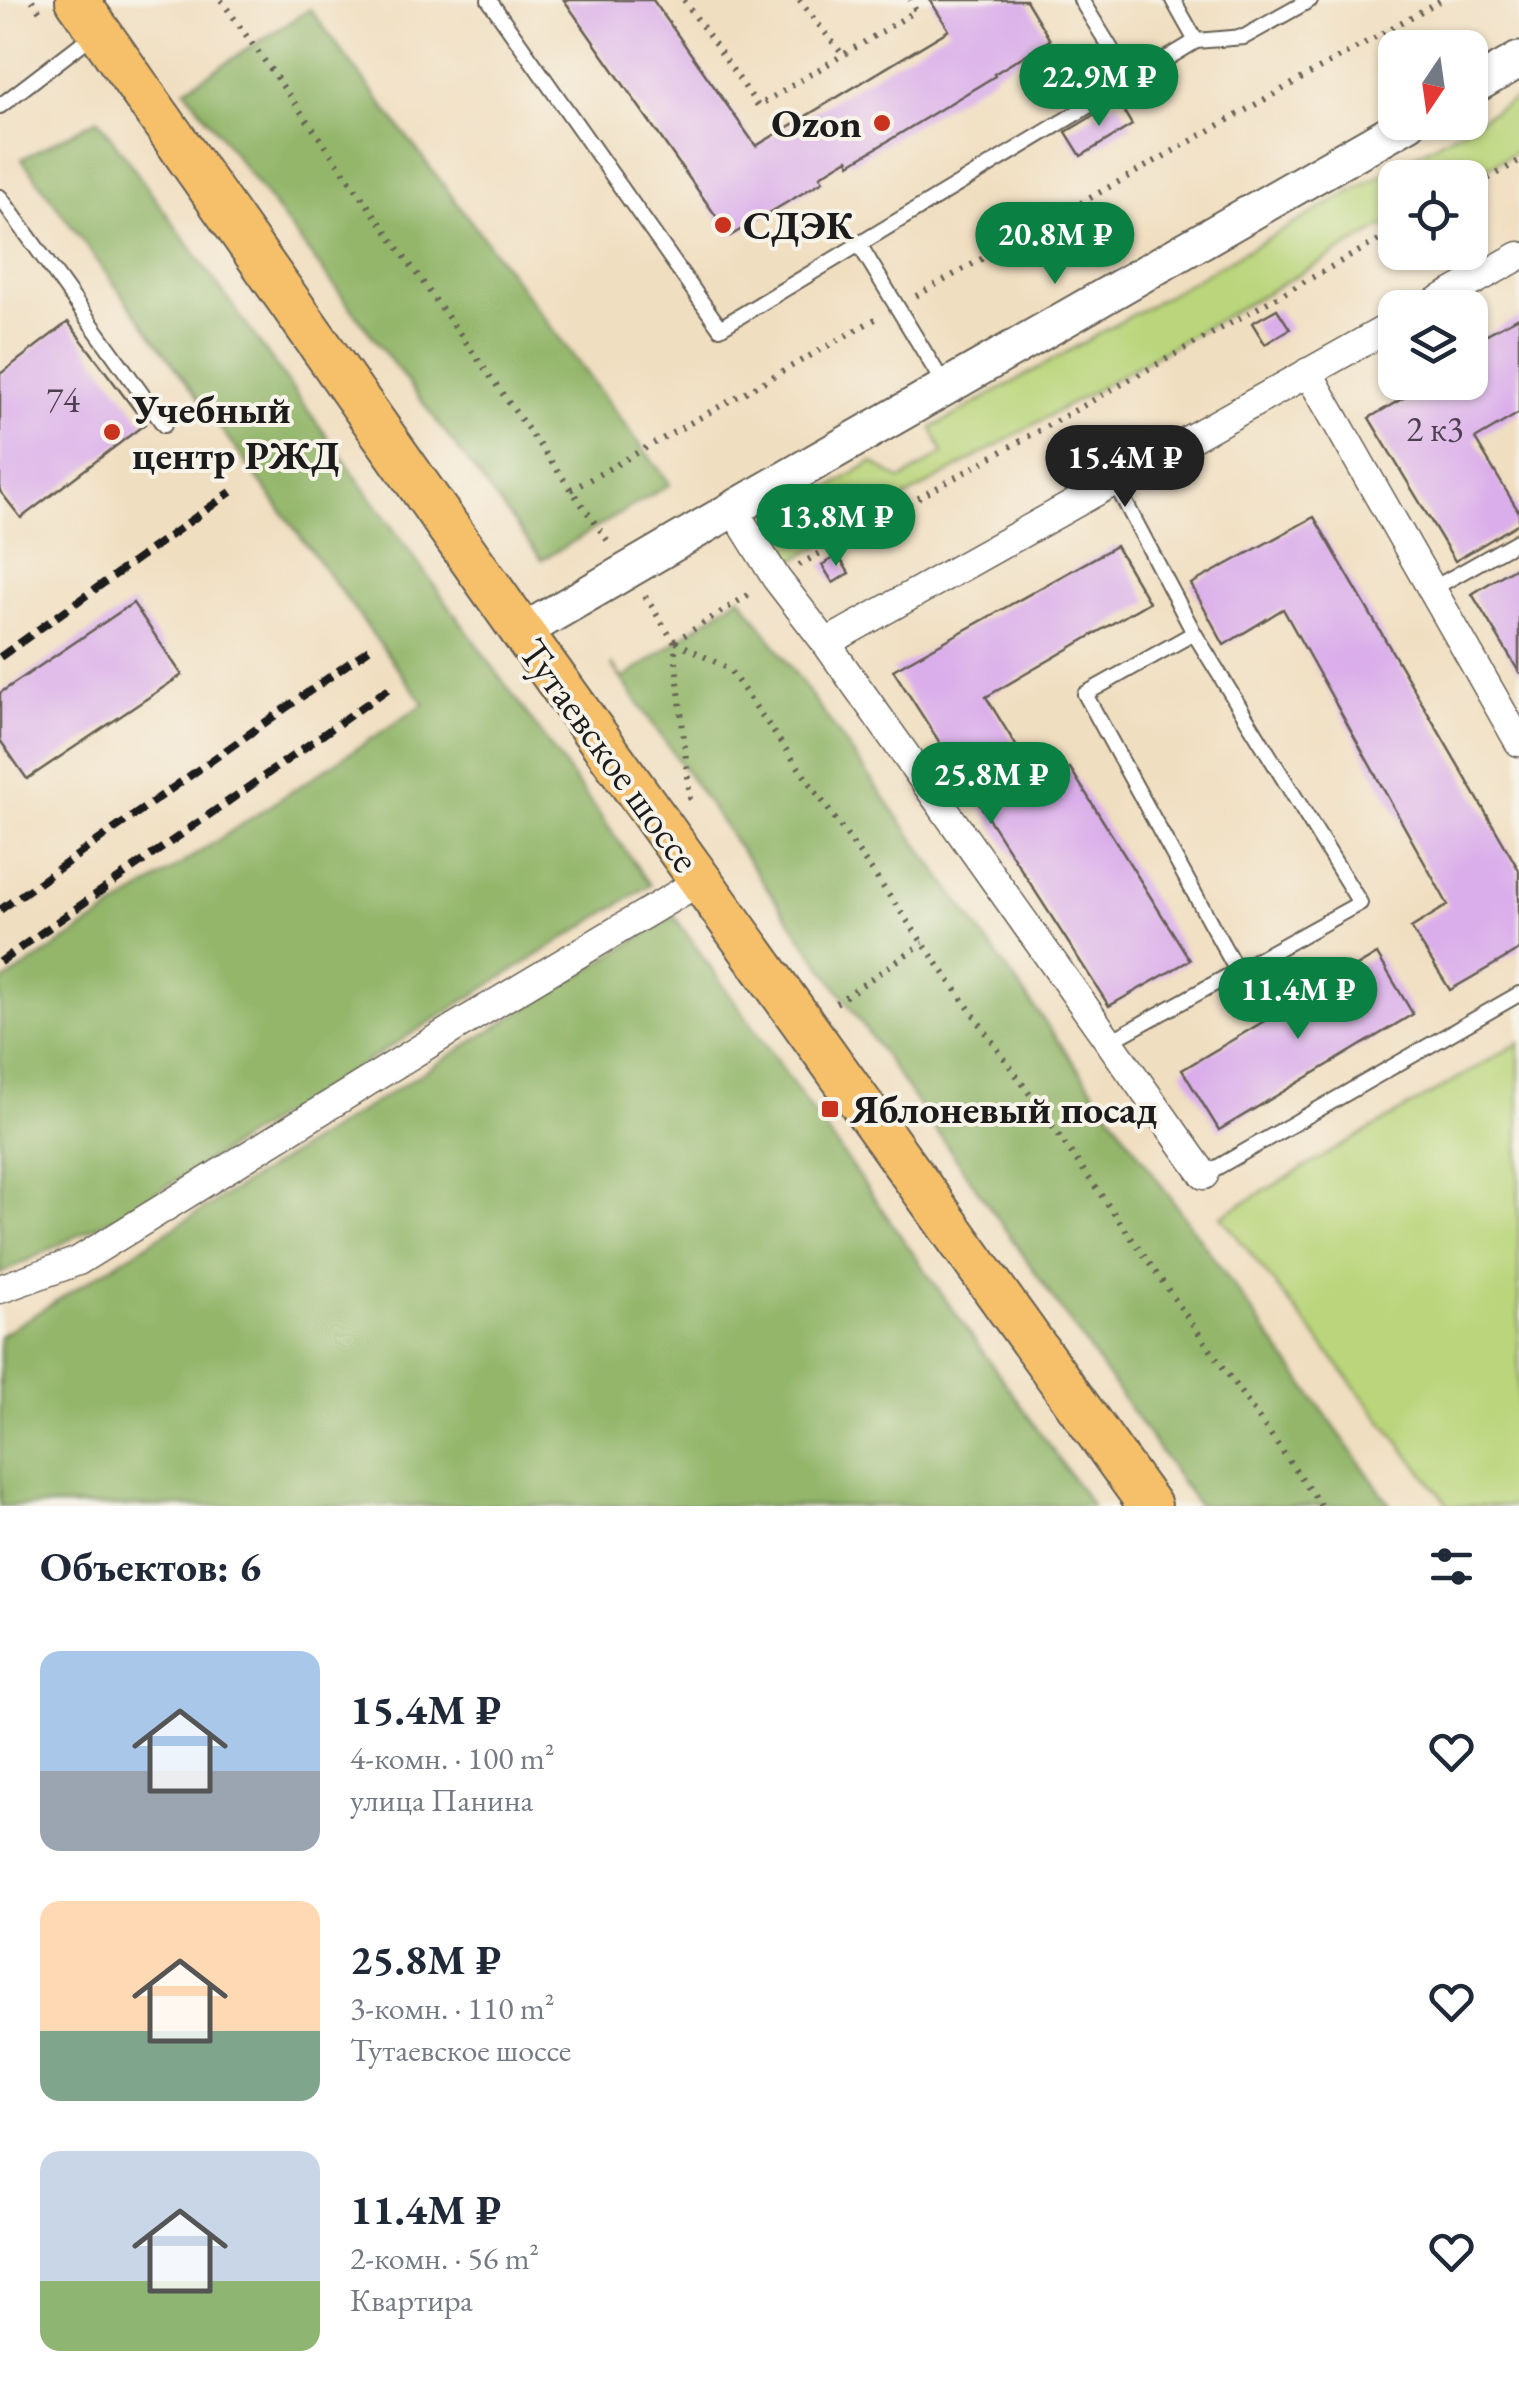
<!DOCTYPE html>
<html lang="ru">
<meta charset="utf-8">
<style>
:root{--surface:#fff;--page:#f2f2f3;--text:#1f2937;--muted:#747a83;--accent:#0b8043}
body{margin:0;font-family:"EB Garamond",serif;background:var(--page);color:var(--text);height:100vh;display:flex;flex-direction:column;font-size:38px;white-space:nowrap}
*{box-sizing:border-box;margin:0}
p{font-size:32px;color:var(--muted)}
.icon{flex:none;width:55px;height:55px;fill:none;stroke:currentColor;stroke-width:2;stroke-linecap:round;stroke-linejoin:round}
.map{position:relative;height:1506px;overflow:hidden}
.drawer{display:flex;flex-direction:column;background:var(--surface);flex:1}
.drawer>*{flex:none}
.needle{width:65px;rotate:193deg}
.buttons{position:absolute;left:1378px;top:30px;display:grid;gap:20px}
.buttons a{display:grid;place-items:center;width:110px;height:110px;border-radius:20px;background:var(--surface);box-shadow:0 2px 8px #0004;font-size:50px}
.price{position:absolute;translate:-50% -85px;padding:0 22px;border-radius:35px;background:var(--accent);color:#fff;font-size:32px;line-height:65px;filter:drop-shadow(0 2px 5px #0008)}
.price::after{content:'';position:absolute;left:50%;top:60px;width:30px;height:22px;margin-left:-15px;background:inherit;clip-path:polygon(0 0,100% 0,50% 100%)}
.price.current{background:#222;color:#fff}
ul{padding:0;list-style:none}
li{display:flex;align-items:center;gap:30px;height:250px;padding:0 40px}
li span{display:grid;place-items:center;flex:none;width:280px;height:200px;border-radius:20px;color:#555}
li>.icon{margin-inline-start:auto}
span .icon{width:120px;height:120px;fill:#fffc;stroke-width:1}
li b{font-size:42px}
h2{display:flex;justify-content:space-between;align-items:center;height:120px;padding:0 40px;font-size:42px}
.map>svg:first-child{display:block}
</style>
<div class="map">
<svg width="1519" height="1506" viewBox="0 0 1519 1506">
<rect width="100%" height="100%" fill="#f7f3e8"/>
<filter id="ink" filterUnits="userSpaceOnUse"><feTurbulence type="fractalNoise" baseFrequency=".01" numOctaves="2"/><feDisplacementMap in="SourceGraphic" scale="20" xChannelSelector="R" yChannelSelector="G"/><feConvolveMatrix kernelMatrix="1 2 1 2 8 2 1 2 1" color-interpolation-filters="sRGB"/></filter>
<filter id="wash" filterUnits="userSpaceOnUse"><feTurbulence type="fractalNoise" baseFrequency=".0048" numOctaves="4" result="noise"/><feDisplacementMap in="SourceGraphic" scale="40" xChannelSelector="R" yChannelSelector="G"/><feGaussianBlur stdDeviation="2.25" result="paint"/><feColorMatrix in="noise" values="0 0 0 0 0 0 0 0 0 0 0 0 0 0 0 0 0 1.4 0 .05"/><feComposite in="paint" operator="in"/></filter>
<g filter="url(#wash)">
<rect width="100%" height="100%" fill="#f0dec0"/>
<g fill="#bad57b" stroke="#6b784c" stroke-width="2.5">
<polygon points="1519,97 1519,150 1470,177 1395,178 1395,220 782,567 771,552 774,538 789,513 872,462 901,480 943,453 932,428"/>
<polygon points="1519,1043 1519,1506 1449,1506 1221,1216"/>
</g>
<g fill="#93b66b" stroke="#586944" stroke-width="2.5">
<polygon points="310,9 670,484 542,560 185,89"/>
<polygon points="98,119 650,885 129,1210 0,1274 0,984 424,704 22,159"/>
<polygon points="740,596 1391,1506 1198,1506 611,664 623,679"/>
<polygon points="674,916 1092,1506 0,1506 0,1336"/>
</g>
<g id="blocks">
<g fill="#daaeea">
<polygon points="564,0 653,0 756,146 949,30 930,0 1026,0 1050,40 994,74 995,76 850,164 848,159 820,176 823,181 730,236"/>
<polygon points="1118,101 1132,125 1081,156 1066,132"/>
<polygon points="1277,309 1290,329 1265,344 1252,323"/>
<polygon points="1519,317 1519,413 1475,439 1519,512 1519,523 1455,561 1369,418 1431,382 1470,382 1470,343"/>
<polygon points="68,322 145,424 21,518 0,491 0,374"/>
<polygon points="1314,517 1519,870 1519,950 1450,990 1411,928 1448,905 1283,609 1224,645 1191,584"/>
<polygon points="1116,546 1149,602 986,697 1040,784 1070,768 1190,960 1109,1006 893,670"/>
<polygon points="838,555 849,573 833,583 822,565"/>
<polygon points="1519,565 1519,672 1472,594"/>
<polygon points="133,603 182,675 27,779 0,740 0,693"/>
<polygon points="1377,954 1413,1014 1219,1130 1182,1070"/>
</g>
</g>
</g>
<g filter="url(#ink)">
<use href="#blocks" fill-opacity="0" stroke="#666055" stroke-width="2.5"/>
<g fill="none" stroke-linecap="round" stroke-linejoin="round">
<g stroke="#666055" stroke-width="18">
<g id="service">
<polyline points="489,0 720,328 1196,41 1244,37 1310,0"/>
<polyline points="1081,0 1130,80"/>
<polyline points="1173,0 1196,41"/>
<polyline points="0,106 94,34"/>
<polyline points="0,197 164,425"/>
<polyline points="859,244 945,386"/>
<polyline points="1432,589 1519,540"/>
<polyline points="1194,633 1085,694 1237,971"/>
<polyline points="1109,1042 1360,903 1194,633 1115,483"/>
<polyline points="1204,1175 1519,994"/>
</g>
</g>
<g stroke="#666055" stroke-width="31">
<g id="minor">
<polyline points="1425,308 1519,256"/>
<polyline points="1308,372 1519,742"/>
<polyline points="733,509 776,578 826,643 1204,1175"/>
<polyline points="826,643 1395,324"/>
<polyline points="0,1289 78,1261 459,1025 700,881"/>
</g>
</g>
<g stroke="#666055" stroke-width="39">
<g id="tertiary">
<polyline points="1470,88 1519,60"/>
<polyline points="522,632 733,509 1409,122"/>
</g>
</g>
<g stroke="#666055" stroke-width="46">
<polyline id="primary" points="77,0 522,632 1150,1506"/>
</g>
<g stroke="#666055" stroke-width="6" stroke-dasharray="2.5 8" stroke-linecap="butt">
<polyline points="32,0 41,13"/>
<polyline points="221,0 610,544"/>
<polyline points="684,0 758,106 916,11 910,0"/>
<polyline points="799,0 843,55"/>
<polyline points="1470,189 1519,161"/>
<polyline points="916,296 1441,0"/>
<polyline points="571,490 879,317"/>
<polyline points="799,565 1395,231"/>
<polyline points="645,596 674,642 690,798 694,803"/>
<polyline points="675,641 753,592"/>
<polyline points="676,642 729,669 1321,1506"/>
<polyline points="836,1003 923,943"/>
</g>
<use href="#service" stroke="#fff" stroke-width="14"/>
<use href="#minor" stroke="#fff" stroke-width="28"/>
<use href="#tertiary" stroke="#fff" stroke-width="35"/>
<use href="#primary" stroke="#f6c06b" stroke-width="42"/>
<g stroke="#1c1c1c" stroke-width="8" stroke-dasharray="15 8" stroke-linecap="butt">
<polyline points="0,657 231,492"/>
<polyline points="0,910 372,647"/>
<polyline points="0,962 392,686"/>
</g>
</g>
</g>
<g fill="#c8321e" stroke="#f7f3e8" stroke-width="4">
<circle cx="882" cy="123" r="10"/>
<circle cx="723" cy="225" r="10"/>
<circle cx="112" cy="432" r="10"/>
<rect x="820" y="1099" width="20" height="20" rx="5"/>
</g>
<g text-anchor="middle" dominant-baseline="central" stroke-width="8" stroke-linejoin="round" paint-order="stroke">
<g font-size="35" fill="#4c4050">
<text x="63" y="399">74</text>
<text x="1435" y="428">2 к3</text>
</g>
<g font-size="40" font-weight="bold" fill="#1c1c1c" stroke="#f7f3e8" text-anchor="start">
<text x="862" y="123" text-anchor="end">Ozon</text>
<text x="743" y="225">СДЭК</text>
<text x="132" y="409">Учебный<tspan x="132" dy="46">центр РЖД</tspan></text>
<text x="850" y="1109">Яблоневый посад</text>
</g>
<g font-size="40" fill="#1c1c1c" stroke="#f7f3e8">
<text transform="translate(610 755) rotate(54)">Тутаевское шоссе</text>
</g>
</g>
</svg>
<div class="buttons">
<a><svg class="needle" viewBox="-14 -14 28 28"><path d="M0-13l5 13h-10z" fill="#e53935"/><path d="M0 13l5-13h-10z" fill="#747a83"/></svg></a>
<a><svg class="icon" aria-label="locate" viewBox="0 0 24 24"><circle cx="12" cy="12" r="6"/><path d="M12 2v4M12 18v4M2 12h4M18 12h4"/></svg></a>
<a><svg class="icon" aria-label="layers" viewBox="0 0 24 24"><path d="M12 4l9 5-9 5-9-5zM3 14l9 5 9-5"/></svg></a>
</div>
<b class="price" style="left:1099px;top:129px">22.9M ₽</b>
<b class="price" style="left:1055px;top:287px">20.8M ₽</b>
<b class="price current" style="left:1125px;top:510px">15.4M ₽</b>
<b class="price" style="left:836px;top:569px">13.8M ₽</b>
<b class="price" style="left:991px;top:827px">25.8M ₽</b>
<b class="price" style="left:1298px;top:1042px">11.4M ₽</b>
</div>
<section class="drawer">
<h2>Объектов: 6<svg class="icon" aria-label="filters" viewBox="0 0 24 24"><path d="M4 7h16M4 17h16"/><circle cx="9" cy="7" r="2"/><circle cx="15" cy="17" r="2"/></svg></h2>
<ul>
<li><span style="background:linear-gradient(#a9c7e8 60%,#9aa5b1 0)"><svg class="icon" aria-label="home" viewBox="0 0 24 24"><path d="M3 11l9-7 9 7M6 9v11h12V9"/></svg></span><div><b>15.4M ₽</b><p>4-комн. · 100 m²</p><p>улица Панина</p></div><svg class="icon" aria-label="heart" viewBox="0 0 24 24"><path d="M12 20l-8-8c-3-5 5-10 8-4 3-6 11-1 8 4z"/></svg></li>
<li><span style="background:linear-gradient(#ffd9b3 65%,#7fa58c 0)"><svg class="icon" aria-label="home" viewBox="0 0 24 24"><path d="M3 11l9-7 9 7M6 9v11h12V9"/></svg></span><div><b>25.8M ₽</b><p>3-комн. · 110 m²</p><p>Тутаевское шоссе</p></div><svg class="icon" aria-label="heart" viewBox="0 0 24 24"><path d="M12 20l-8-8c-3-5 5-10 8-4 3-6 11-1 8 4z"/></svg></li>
<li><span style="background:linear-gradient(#c9d6e8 65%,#8fb573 0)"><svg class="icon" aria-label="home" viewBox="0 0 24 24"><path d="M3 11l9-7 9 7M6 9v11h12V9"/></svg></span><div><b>11.4M ₽</b><p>2-комн. · 56 m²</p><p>Квартира</p></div><svg class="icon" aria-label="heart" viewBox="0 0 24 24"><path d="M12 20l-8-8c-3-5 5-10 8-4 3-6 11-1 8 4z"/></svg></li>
</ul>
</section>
